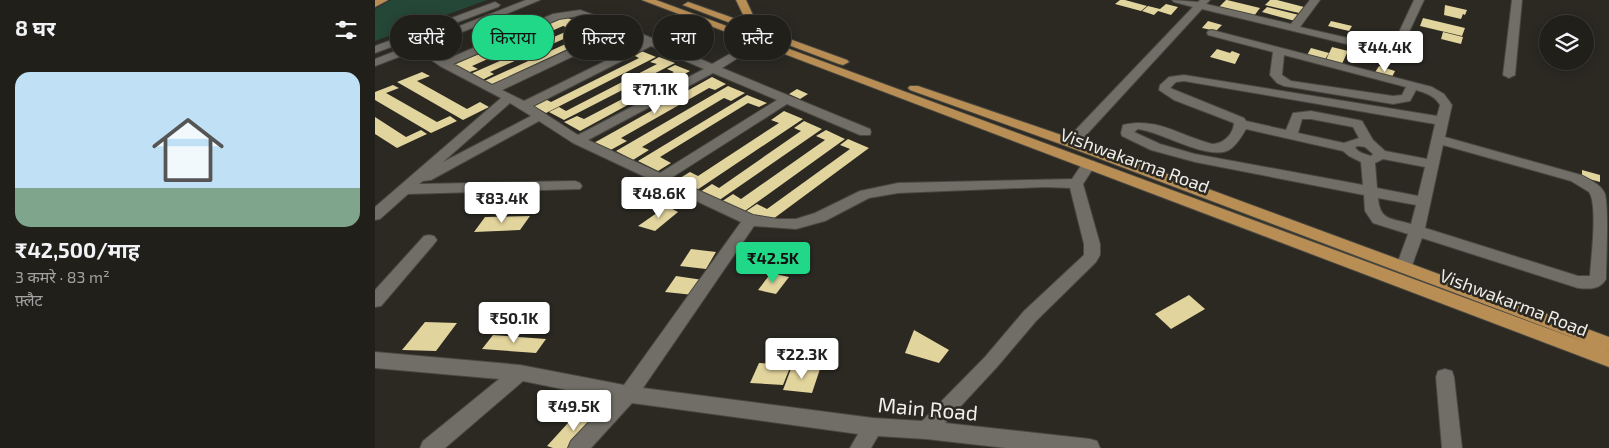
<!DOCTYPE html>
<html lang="hi">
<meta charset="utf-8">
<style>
:root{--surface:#201f1a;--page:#2d2c27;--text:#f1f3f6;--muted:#a2a2a2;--line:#3d3d39;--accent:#20d887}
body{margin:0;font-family:"Exo 2","Noto Sans Devanagari",sans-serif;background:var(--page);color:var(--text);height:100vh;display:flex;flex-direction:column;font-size:19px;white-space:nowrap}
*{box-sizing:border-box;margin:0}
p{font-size:16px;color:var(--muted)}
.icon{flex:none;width:28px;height:28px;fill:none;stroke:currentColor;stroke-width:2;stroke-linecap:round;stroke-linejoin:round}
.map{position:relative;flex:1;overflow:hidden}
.side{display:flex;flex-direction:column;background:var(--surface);width:375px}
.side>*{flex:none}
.hud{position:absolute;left:15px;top:15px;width:475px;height:45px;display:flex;gap:10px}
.tools{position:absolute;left:1164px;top:15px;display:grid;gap:10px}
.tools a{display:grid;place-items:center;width:55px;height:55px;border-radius:50%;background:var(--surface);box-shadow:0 2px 12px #0003,0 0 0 1px var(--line);font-size:25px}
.price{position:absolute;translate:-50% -42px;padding:0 11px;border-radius:5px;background:#fff;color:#222;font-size:16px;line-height:32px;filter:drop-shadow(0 1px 2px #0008)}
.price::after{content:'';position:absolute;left:50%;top:30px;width:15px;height:11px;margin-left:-8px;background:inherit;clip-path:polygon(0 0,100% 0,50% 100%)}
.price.on{background:var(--accent);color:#111}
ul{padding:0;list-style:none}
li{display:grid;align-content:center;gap:10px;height:265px;padding:0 15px}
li+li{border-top:1px solid var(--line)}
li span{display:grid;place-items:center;height:155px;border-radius:15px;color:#555}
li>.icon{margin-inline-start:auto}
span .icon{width:90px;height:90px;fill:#fffc;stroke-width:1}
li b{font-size:21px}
h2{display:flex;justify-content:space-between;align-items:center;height:60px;padding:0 15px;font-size:21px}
.pill{padding:0 18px;border-radius:22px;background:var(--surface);box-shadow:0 2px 12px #0003,0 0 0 1px var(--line);font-size:18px;line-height:45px}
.pill.on{background:var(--accent);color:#111}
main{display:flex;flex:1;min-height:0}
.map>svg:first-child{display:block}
</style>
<main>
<section class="side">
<h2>8 घर<svg class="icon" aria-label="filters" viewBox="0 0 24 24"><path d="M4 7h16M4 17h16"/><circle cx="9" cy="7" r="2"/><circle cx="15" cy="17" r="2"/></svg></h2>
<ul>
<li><span style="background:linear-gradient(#bfe0f5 75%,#7fa58c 0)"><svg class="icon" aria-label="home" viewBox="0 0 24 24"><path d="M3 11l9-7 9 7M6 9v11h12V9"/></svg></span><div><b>₹42,500/माह</b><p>3 कमरे · 83 m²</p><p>फ़्लैट</p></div></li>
</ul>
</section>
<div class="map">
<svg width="1234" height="448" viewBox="0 0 1234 448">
<rect width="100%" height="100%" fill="#2b2922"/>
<polygon fill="#254738" points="16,0 112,0 0,41 0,9"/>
<g fill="#e2d49d">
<polygon points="745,0 750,0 772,6 766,11 740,4"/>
<polygon points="851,0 852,0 885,8 879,16 844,7"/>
<polygon points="895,0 902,0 929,7 924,13 890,5"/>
<polygon points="791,4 803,7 796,15 783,11 779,15 767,11 773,6 785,9"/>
<polygon points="1070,5 1092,10 1090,15 1088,14 1086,19 1069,15"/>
<polygon points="892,7 924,15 920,21 887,12"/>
<polygon points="190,17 206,23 194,28 188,26 97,66 103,69 92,73 76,66"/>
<polygon points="1048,18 1090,28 1087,36 1045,26"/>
<polygon points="833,21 847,25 841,31 827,28"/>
<polygon points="956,21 977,26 974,31 953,26"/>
<polygon points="206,25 218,29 209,34 204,32 115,72 119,74 105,81 93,75"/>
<polygon points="219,31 230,35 218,41 214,39 129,79 133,81 118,87 107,82"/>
<polygon points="1068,32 1088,37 1086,44 1066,39"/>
<polygon points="957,47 973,51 966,66 950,62"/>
<polygon points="936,48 954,53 949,61 931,57"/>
<polygon points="842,49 855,53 857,51 865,54 860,64 835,57"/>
<polygon points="264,50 281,57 171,113 155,104 168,98 176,102 264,58 256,54"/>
<polygon points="284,57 300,63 189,120 174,112 184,107 191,111 282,64 275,62"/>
<polygon points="300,65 315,71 205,131 189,122 202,116 209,119 299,72 292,69"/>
<polygon points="1004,66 1020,71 1016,79 999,74"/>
<polygon points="47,72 55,76 42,81 92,109 105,102 114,107 88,120 22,82"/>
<polygon points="337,77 351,84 340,90 334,88 246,138 252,141 232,152 217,144"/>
<polygon points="18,85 24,88 11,93 62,122 75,116 82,121 56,133 0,100 0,92"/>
<polygon points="353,86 370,93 356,101 349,98 267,147 274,150 258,160 241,151"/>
<polygon points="422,89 433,94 425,99 414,94"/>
<polygon points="372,95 392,103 384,107 373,103 285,157 296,163 283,171 263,161"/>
<polygon points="409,111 428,119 319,192 300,181 315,172 323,176 404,123 396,120"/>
<polygon points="0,117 31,137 46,130 52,134 22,148 0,134"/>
<polygon points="429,121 447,129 343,201 325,192 337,184 344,188 426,131 419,128"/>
<polygon points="451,130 470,139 367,213 346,202 358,194 366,199 450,140 441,136"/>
<polygon points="473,139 494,148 394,222 370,212 382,204 392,209 475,149 465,145"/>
<polygon points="1207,170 1225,175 1225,182 1207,177"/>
<polygon points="292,206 303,212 280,231 263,226"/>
<polygon points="155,216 145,230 99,232 110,217"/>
<polygon points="316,249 341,252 331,269 305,266"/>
<polygon points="396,273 414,277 401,294 383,290"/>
<polygon points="301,276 328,280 319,295 290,292"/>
<polygon points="814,295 830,309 796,329 780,314"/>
<polygon points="50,322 82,323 61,351 27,350"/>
<polygon points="539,330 574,350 564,363 530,353"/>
<polygon points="118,335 171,339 161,353 107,349"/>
<polygon points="384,363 416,365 408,385 375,383"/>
<polygon points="417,366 445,369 437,393 408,390"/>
<polygon points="203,412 224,419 200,448 178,448 172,446"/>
</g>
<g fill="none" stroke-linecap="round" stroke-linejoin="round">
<g stroke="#484740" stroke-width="2">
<g id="minor">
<path d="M151,0H165L51,47L70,60L178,14L205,10L251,27L337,64L381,39L386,42L385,44L347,68L495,129L496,132L495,135H485L412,104L296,178L378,215L403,219H421L440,213L485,191L523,183L697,179L709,161H719L721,164L708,184L725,244V255L721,262L661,321L622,367L570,423L715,439L722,441L725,448H631L551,439L503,436L496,448H475L483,434L257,403L216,448H193L196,441L236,399L148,381L70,448H45L48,441L124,379L0,368V352L145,365L249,385L366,222L198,143L164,121L56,180L48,181L44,184L200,181L205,183L207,186L205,189L33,194L5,219L0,220V207L126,98L65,66L42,50L0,66V59ZM204,16L237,30L117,85L78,64L184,19ZM245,34L267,43L149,101L127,90ZM276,46L329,69L203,135L158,106ZM338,73L402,100L285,173L213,140ZM135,103L156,116L68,162ZM670,187L695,188L709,244V255L649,311L610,357L547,421L498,418L268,388L379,226L421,229L450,221L494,198L523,193Z"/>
<polygon points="797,0 823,2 825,0 835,0 831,4 916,24 935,0 945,0 925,27 1012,47 1018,45 1039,0 1049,0 1027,47 1013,54 827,9 701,146 691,146 689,143 691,140 818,7 799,2"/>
<polygon points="1137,0 1147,0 1140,75 1134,78 1128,75"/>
<polygon points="120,2 125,5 123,7 0,53 0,46"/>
<path d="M837,30L1057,87L1069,94L1077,105L1070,137L1206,175C1215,180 1226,184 1230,194C1234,211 1231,259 1231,279C1225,290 1214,289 1203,288L1047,238L1035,271L1029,273L1023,271L1021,267L1033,234L998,223L990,211L989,195L820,162L776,150L747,136L746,133L748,125C783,117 805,136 837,144C848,144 858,135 859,123L799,100L784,90L785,85L794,77L809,75L1062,116L1065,105C1060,96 1051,93 1041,90L1035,101L1018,104L909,86L902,83L895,75L898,52L833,35L832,33L833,31ZM909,55L1031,87L1027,95L1018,96L916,81L907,75ZM809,81L1060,124L1052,159L1010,151L998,140L987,121L983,120L936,111L918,113L911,130L871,121L869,118L795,88L801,82ZM927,119H936L978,127L984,138L969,143L923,133ZM763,129C787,132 833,161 854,150C861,146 867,136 871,129L968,151L974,156L986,162L988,185L820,154L785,144L759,132ZM1068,145L1196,181L1214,192C1223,205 1216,258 1215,276H1203L1050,228ZM983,146L990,147L998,154L996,156C990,154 983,153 980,147ZM1008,159L1050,167L1043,196L1002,188L1000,163ZM1003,198L1041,205L1036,224C1016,218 1005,221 1003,198Z"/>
<polygon points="54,235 59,236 62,240 59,244 6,306 0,307 0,290 49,236"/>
<polygon points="1070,369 1077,371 1079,377 1087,448 1067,448 1061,377 1063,371"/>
</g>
</g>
<g stroke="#484740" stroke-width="2">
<g id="major">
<polygon points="0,0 13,0 0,7"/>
<polygon points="267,0 281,0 1215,344 691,146 535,90 533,88 535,86 543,86 701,140 1234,337 1234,351 1232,350 1234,351 1234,367"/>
<polygon points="361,0 371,0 384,28 472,60 474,62 468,65 464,64 308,5 313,2 316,3 372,23"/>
</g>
</g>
<use href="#minor" fill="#706e66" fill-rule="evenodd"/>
<use href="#major" fill="#b98e54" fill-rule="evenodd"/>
</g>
<g text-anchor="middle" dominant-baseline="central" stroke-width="5" stroke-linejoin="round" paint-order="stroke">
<g font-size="18" fill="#efeee9" stroke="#2b2922">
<text transform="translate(760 160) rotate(20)">Vishwakarma Road</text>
<text transform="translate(1139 302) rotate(21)">Vishwakarma Road</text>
</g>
<g font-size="21" fill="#efeee9" stroke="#2b2922">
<text transform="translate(553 408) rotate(5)">Main Road</text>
</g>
</g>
</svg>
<div class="tools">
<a><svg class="icon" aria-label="layers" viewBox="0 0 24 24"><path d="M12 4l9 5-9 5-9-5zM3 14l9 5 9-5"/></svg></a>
</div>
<b class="price" style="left:1010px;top:73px">₹44.4K</b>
<b class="price" style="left:280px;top:115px">₹71.1K</b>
<b class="price" style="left:284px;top:219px">₹48.6K</b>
<b class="price" style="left:127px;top:224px">₹83.4K</b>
<b class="price on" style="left:398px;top:284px">₹42.5K</b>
<b class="price" style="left:139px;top:344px">₹50.1K</b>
<b class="price" style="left:427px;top:380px">₹22.3K</b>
<b class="price" style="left:199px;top:432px">₹49.5K</b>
<div class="hud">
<a class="pill">खरीदें</a>
<a class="pill on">किराया</a>
<a class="pill">फ़िल्टर</a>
<a class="pill">नया</a>
<a class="pill">फ़्लैट</a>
</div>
</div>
</main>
